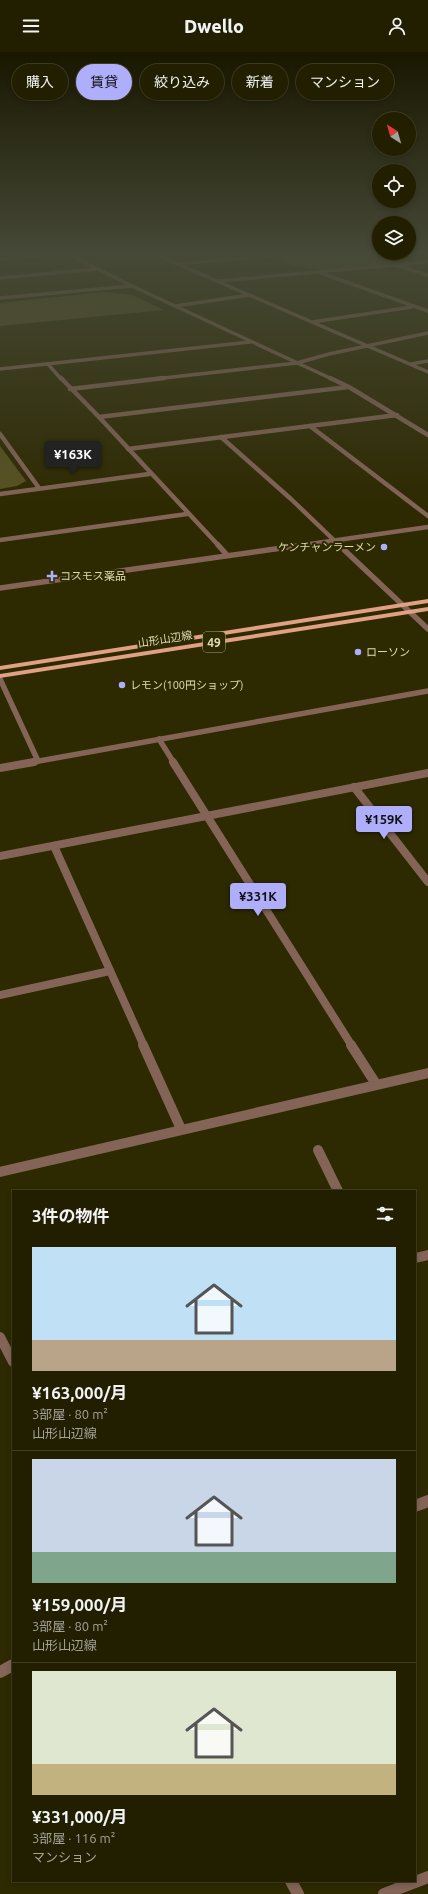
<!DOCTYPE html>
<html lang="ja">
<meta charset="utf-8">
<style>
:root{--surface:#221f00;--page:#2a270a;--text:#f1f3f6;--muted:#a2a299;--line:#3f3d22;--accent:#afaefa}
body{margin:0;font-family:Ubuntu,"Noto Sans JP",sans-serif;background:var(--page);color:var(--text);height:100vh;display:flex;flex-direction:column;font-size:15px;white-space:nowrap}
*{box-sizing:border-box;margin:0}
p{font-size:13px;color:var(--muted)}
.icon{flex:none;width:22px;height:22px;fill:none;stroke:currentColor;stroke-width:2;stroke-linecap:round;stroke-linejoin:round}
.map{position:relative;flex:1;overflow:hidden}
.details{position:absolute;left:12px;top:1138px;width:404px;height:692px;display:flex;flex-direction:column;background:var(--surface);border-radius:0px;box-shadow:0 2px 6px #0003,0 0 0 1px var(--line)}
.details>*{flex:none}
.top-card{position:absolute;left:12px;top:12px;width:404px;height:36px;display:flex;gap:8px}
.needle{width:26px;rotate:323deg}
.fabs{position:absolute;left:372px;top:60px;display:grid;gap:8px}
.fabs a{display:grid;place-items:center;width:44px;height:44px;border-radius:50%;background:var(--surface);box-shadow:0 2px 6px #0003,0 0 0 1px var(--line);font-size:20px}
.price{position:absolute;translate:-50% -34px;padding:0 9px;border-radius:4px;background:var(--accent);color:#111;font-size:13px;line-height:26px;filter:drop-shadow(0 1px 2px #0008)}
.price::after{content:'';position:absolute;left:50%;top:24px;width:12px;height:9px;margin-left:-6px;background:inherit;clip-path:polygon(0 0,100% 0,50% 100%)}
.price.selected{background:#222;color:#fff}
ul{padding:0;list-style:none}
li{display:grid;align-content:center;gap:8px;height:212px;padding:0 20px}
li+li{border-top:1px solid var(--line)}
li span{display:grid;place-items:center;height:124px;border-radius:0px;color:#555}
li>.icon{margin-inline-start:auto}
span .icon{width:72px;height:72px;fill:#fffc;stroke-width:1}
li b{font-size:17px}
h2{display:flex;justify-content:space-between;align-items:center;height:48px;padding:0 20px;font-size:17px}
.pill{padding:0 14px;border-radius:18px;background:var(--surface);box-shadow:0 2px 6px #0003,0 0 0 1px var(--line);font-size:14px;line-height:36px}
.pill.selected{background:var(--accent);color:#111}
header{display:flex;justify-content:space-between;align-items:center;height:52px;padding:0 20px;background:var(--surface);font-size:18px;font-weight:800}
.map>svg:first-child{display:block}
</style>
<header><svg class="icon" aria-label="menu" viewBox="0 0 24 24"><path d="M4 6h16M4 12h16M4 18h16"/></svg>Dwello<svg class="icon" aria-label="person" viewBox="0 0 24 24"><circle cx="12" cy="8" r="4"/><path d="M4 21q1-7 8-7t8 7"/></svg></header>
<div class="map">
<svg width="428" height="1842" viewBox="0 0 428 1842">
<rect width="100%" height="100%" fill="#2d2900"/>
<g fill="#575220">
<polygon points="344,199 388,212 328,218 294,214 272,205"/>
<polygon points="104,240 132,243 164,258 0,274 0,251"/>
<polygon points="0,394 26,429 17,434 0,437"/>
</g>
<g fill="none" stroke-linecap="round" stroke-linejoin="round">
<g stroke="#836457" stroke-width="3.5">
<polyline points="62,199 132,234 332,327"/>
<polyline points="351,199 428,223"/>
<polyline points="178,212 325,199"/>
<polyline points="321,221 428,259"/>
<polyline points="0,226 99,217"/>
<polyline points="219,229 428,210"/>
<polyline points="0,246 131,234"/>
<polyline points="175,254 250,243"/>
<polyline points="312,270 412,255"/>
<polyline points="48,312 61,327"/>
<polyline points="411,312 428,309"/>
<polyline points="155,327 297,311 329,302 428,281"/>
</g>
<g stroke="#836457" stroke-width="4.5">
<polyline points="61,326 99,365 219,494"/>
<polyline points="330,326 349,335 428,383"/>
<polyline points="70,337 164,326"/>
<polyline points="99,365 348,335"/>
<polyline points="310,374 428,464"/>
<polyline points="221,385 291,447 340,494"/>
<polyline points="128,397 397,363"/>
<polyline points="0,488 187,462"/>
<polyline points="296,494 428,475"/>
</g>
<g stroke="#836457" stroke-width="5.5">
<polyline points="218,493 227,503"/>
<polyline points="339,493 428,577"/>
<polyline points="0,536 303,493"/>
<polyline points="0,627 38,709"/>
<polyline points="28,711 428,639"/>
</g>
<g stroke="#836457" stroke-width="8">
<polyline points="0,716 34,710"/>
<polyline points="54,794 144,994"/>
<polyline points="0,804 428,721"/>
<polyline points="0,943 110,919"/>
</g>
<g stroke="#836457" stroke-width="10">
<polyline points="143,993 181,1077"/>
<polyline points="318,1098 338,1139"/>
<polyline points="0,1120 428,1021"/>
</g>
<g stroke="#836457" stroke-width="3.5">
<polyline points="147,199 428,320"/>
<polyline points="0,317 250,290"/>
</g>
<g stroke="#836457" stroke-width="4.5">
<polyline points="0,382 39,436"/>
<polyline points="0,442 149,422"/>
</g>
<polyline stroke="#836457" stroke-width="5.5" points="159,687 174,711"/>
<g stroke="#836457" stroke-width="8">
<polyline points="173,710 352,994"/>
<polyline points="354,735 428,830"/>
</g>
<g stroke="#836457" stroke-width="10">
<polyline points="351,993 376,1032"/>
<polyline points="415,1206 428,1203"/>
<polyline points="0,1285 13,1310"/>
</g>
<g stroke="#836457" stroke-width="12">
<polyline points="415,1454 428,1449"/>
<polyline points="0,1620 13,1613"/>
<polyline points="291,1829 298,1842"/>
<polyline points="384,1842 428,1825"/>
</g>
<polyline stroke="#836457" stroke-width="3.5" points="0,207 94,199"/>
<g fill="#e0a084" fill-rule="evenodd">
<polygon points="428,547 428,551 0,618 0,614"/>
<polygon points="428,555 428,559 0,626 0,622"/>
</g>
</g>
<linearGradient id="sky" x2="0" y2="1"><stop stop-color="#191700"/><stop offset="0.44" stop-color="#464937"/><stop offset="1" stop-color="#464937" stop-opacity="0"/></linearGradient>
<rect width="428" height="457" fill="url(#sky)"/>
<g fill="#afaefa" stroke="#2d2900" stroke-width="1.5">
<circle cx="384" cy="495" r="4"/>
<path d="M50 518h4v4h4v4h-4v4h-4v-4h-4v-4h4z"/>
<circle cx="358" cy="600" r="4"/>
<circle cx="122" cy="633" r="4"/>
</g>
<g text-anchor="middle" dominant-baseline="central" stroke-width="4" stroke-linejoin="round" paint-order="stroke">
<g font-size="11" fill="#dddbb5" stroke="#2d2900" text-anchor="start">
<text x="376" y="495" text-anchor="end">ケンチャンラーメン</text>
<text x="60" y="524">コスモス薬品</text>
<text x="366" y="600">ローソン</text>
<text x="130" y="633">レモン(100円ショップ)</text>
</g>
<g font-size="11" fill="#dddbb5" stroke="#2d2900">
<text transform="translate(165 587) rotate(-9)">山形山辺線</text>
</g>
<rect fill="#2d2900" stroke="#a8a67f" stroke-width="1" x="203" y="580" width="22" height="20" rx="3"/>
<g font-size="12" font-weight="bold" fill="#dddbb5">
<text x="214" y="590">49</text>
</g>
</g>
</svg>
<div class="fabs">
<a><svg class="needle" viewBox="-14 -14 28 28"><path d="M0-13l5 13h-10z" fill="#e53935"/><path d="M0 13l5-13h-10z" fill="#a2a299"/></svg></a>
<a><svg class="icon" aria-label="locate" viewBox="0 0 24 24"><circle cx="12" cy="12" r="6"/><path d="M12 2v4M12 18v4M2 12h4M18 12h4"/></svg></a>
<a><svg class="icon" aria-label="layers" viewBox="0 0 24 24"><path d="M12 4l9 5-9 5-9-5zM3 14l9 5 9-5"/></svg></a>
</div>
<b class="price selected" style="left:73px;top:423px">¥163K</b>
<b class="price" style="left:384px;top:788px">¥159K</b>
<b class="price" style="left:258px;top:865px">¥331K</b>
<div class="top-card">
<a class="pill">購入</a>
<a class="pill selected">賃貸</a>
<a class="pill">絞り込み</a>
<a class="pill">新着</a>
<a class="pill">マンション</a>
</div>
<section class="details">
<h2>3件の物件<svg class="icon" aria-label="filters" viewBox="0 0 24 24"><path d="M4 7h16M4 17h16"/><circle cx="9" cy="7" r="2"/><circle cx="15" cy="17" r="2"/></svg></h2>
<ul>
<li><span style="background:linear-gradient(#bfe0f5 75%,#b9a48a 0)"><svg class="icon" aria-label="home" viewBox="0 0 24 24"><path d="M3 11l9-7 9 7M6 9v11h12V9"/></svg></span><div><b>¥163,000/月</b><p>3部屋 · 80 m²</p><p>山形山辺線</p></div></li>
<li><span style="background:linear-gradient(#c9d6e8 75%,#7fa58c 0)"><svg class="icon" aria-label="home" viewBox="0 0 24 24"><path d="M3 11l9-7 9 7M6 9v11h12V9"/></svg></span><div><b>¥159,000/月</b><p>3部屋 · 80 m²</p><p>山形山辺線</p></div></li>
<li><span style="background:linear-gradient(#dfe7d0 75%,#c2b280 0)"><svg class="icon" aria-label="home" viewBox="0 0 24 24"><path d="M3 11l9-7 9 7M6 9v11h12V9"/></svg></span><div><b>¥331,000/月</b><p>3部屋 · 116 m²</p><p>マンション</p></div></li>
</ul>
</section>
</div>
